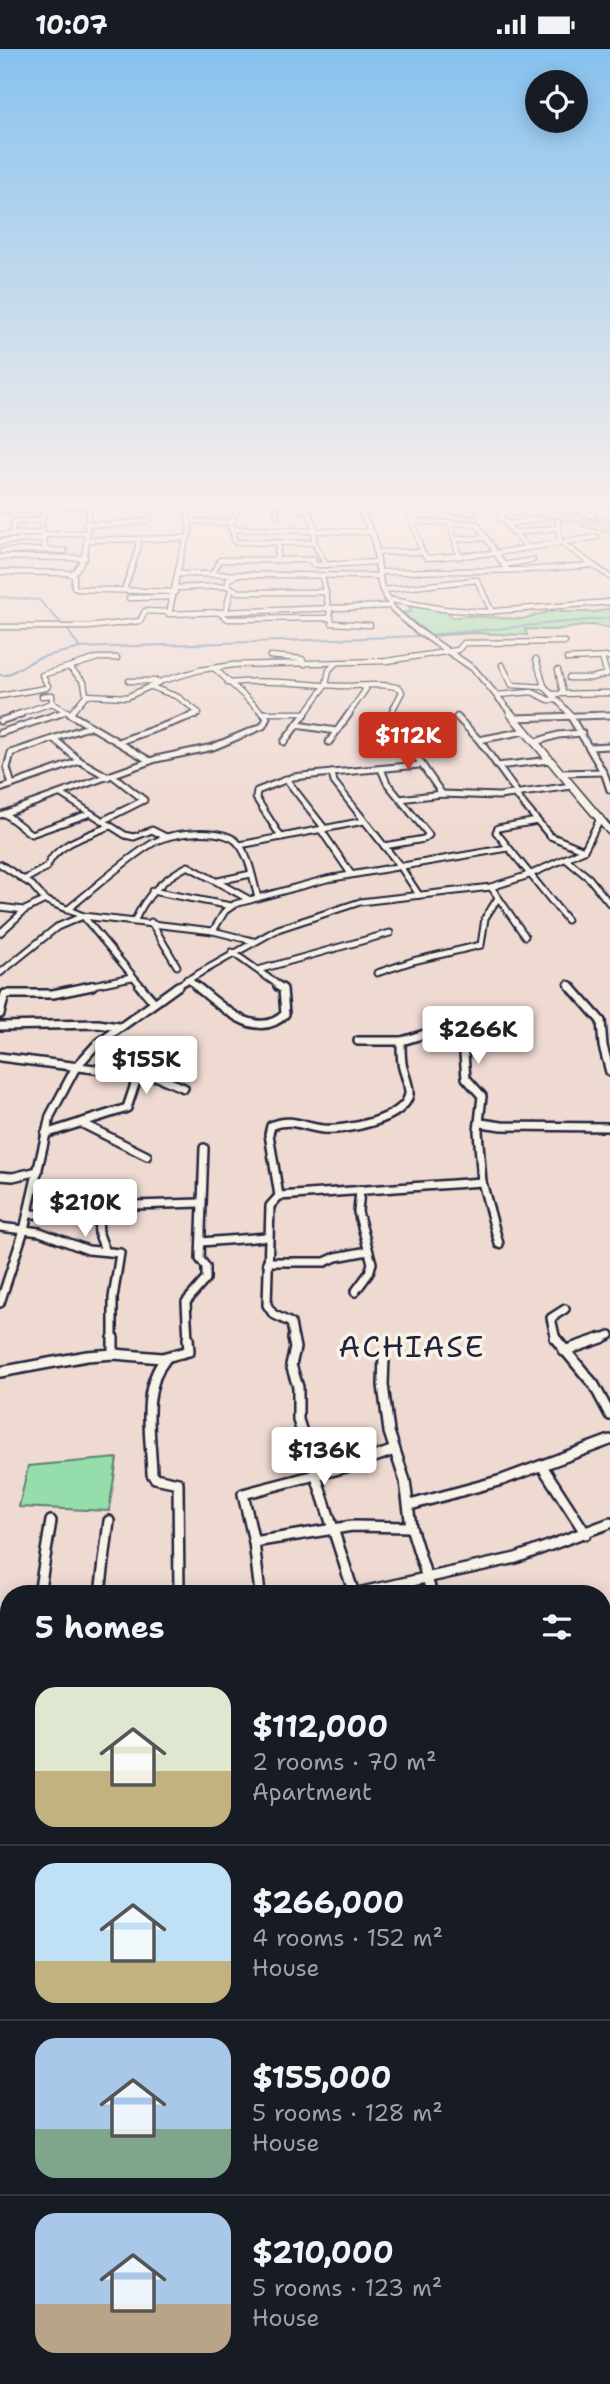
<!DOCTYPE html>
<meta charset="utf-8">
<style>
:root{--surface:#171b24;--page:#242831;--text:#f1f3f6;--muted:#9ea1a6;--line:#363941;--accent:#c8321e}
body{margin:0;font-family:"Shantell Sans",sans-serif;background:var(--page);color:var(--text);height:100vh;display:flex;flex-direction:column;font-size:26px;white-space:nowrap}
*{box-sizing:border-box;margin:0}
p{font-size:23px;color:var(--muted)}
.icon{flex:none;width:38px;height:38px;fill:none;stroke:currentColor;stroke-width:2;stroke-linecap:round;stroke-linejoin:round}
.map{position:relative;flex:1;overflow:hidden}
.sheet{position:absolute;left:0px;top:1536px;width:611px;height:800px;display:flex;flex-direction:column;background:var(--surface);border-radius:28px 28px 0 0;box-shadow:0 4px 18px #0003}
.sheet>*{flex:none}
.tools{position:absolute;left:525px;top:21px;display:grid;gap:14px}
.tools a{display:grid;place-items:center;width:63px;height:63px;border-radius:50%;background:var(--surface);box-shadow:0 4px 18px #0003;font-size:35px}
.price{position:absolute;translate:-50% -60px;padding:0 16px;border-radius:7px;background:#fff;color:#222;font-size:23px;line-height:46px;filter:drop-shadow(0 2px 4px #0008)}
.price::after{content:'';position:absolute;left:50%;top:42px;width:21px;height:16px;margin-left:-10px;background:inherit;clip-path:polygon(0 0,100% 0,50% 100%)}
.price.selected{background:var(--accent);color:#fff}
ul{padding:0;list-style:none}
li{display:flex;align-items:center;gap:21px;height:175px;padding:0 35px}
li+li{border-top:2px solid var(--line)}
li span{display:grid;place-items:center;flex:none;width:196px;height:140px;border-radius:21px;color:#555}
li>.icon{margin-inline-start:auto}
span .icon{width:84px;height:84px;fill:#fffc;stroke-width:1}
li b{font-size:30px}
h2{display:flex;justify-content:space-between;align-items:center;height:84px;padding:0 35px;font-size:30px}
.status{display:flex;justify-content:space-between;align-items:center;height:49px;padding:0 35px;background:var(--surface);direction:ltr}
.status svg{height:19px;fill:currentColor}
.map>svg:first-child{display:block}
</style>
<div class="status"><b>10:07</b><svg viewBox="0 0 49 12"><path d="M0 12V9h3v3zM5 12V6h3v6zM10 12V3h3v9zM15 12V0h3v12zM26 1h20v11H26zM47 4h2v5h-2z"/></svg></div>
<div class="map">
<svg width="610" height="2335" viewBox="0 0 610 2335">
<rect width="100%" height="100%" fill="#efdad2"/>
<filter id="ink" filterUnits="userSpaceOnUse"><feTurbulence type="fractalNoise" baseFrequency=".0143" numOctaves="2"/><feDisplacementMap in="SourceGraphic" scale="14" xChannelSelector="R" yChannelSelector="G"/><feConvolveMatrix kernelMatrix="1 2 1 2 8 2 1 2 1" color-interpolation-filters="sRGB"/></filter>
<g filter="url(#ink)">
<g fill="#95ddab" stroke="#5c8073" stroke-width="2">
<path d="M511,455H548L555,462L593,468L587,471L592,473L602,469L610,472V484L582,477L585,474L549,470L553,468L543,466C538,456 525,457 514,458Z"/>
<polygon points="413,555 448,561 452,569 466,567 522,570 547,563 596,563 610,559 610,579 592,576 553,581 525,580 527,586 472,584 431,587 402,564 411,563 409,558"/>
<polygon points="117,1409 109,1462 19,1458 28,1417"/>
</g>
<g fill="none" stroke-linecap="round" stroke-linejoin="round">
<g stroke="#678eac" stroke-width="2">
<polyline points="0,548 39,551 63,576"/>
<polyline points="67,580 79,598"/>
<polyline points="429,586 610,569"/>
<polyline points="0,626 7,626 38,609 80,599 420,587"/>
</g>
<g stroke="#22223b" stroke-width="7">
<g id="minor-far4">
<polyline points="186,455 190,482 182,502 169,565 391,557"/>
<polyline points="241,455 230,474 235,493 314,494"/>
<polyline points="306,455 314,476 314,494 326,516"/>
<polyline points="379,455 474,464"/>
<polyline points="409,455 407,457 422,503"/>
<polyline points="564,455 594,467"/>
<polyline points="599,455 610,460"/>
<polyline points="0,462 93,455"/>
<polyline points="519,464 501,464 500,468 527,498"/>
<polyline points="277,467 276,462 279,460 306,460"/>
<polyline points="189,472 230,474"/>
<polyline points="413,472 477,475 507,521"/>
<polyline points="558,472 560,493 610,528"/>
<polyline points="450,473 459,508"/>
<polyline points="86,475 109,476 146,472 157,455"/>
<polyline points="506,475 541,470"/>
<polyline points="231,480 372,483"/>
<polyline points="512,484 558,479"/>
<polyline points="0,486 43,484 41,471 47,459"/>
<polyline points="12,486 14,473 41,471"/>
<polyline points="43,486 86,484"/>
<polyline points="454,490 485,489"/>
<polyline points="89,491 187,489"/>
<polyline points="0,493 42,490"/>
<polyline points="279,493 276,511 314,511"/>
<polyline points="45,501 65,502"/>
<polyline points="2,502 45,501 43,484"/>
<polyline points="378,503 422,503 427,509 497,504 597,488"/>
<polyline points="0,508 85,509"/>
<polyline points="310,511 312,515 319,516 378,513"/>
<polyline points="503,516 533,511"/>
<polyline points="0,523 69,524 74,527 74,538 77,540 175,543"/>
<polyline points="379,523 528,521 593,516"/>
<polyline points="213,524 220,511 276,511"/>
<path d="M72,525C93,506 84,481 90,456"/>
<polyline points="179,525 380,527"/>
<polyline points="322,527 332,574 370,576"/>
<polyline points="234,528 228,531 228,537 238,543 326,543"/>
<polyline points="175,539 228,537"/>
<polyline points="124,541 138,500 138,491"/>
<polyline points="383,541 477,531 492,563"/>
<polyline points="129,549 173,548"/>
<polyline points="386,550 443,560 484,563 610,553"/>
<polyline points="226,561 231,541"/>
<polyline points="218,563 228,570 329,569"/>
<polyline points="0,578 88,578 140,572 145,562 169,563"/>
<polyline points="270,607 302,610 305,615"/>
<polyline points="536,610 544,637 571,666"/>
<polyline points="567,610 610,608"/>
<polyline points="502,616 512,636 545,638"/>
<polyline points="70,619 84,633 86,646"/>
<polyline points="214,619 265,666"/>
<polyline points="558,621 563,644"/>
<polyline points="569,629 591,629 607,625 602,609"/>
<polyline points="129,632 157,632"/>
<path d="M228,634C265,630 302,635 339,637C359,638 380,633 400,639L402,643L392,662"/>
<polyline points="149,637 178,648 199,664 192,666"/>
<polyline points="552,645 610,644"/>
<polyline points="497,646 532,643 549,651 556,651"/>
<polyline points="0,647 46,639 48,637 42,626 98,609 117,609"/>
<polyline points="42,647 52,646 52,654 73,666"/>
<polyline points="71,664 86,646 127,648 162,632 200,621 233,616 387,612 458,601 464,594 565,593"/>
<polyline points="264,664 306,664"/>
<polyline points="16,666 52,654"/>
<polyline points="54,666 67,662"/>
<polyline points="304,666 326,636 329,621 336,614"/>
<polyline points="348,666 366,640 362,637"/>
<polyline points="597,666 610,666"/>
</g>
</g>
<g stroke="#22223b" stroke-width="9">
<g id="minor-far3">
<polyline points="70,665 150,712"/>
<polyline points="569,665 605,726 610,741"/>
<polyline points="457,668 479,691 518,745"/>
<polyline points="514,669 610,666"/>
<polyline points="0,672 21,665"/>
<polyline points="297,676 336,682"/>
<polyline points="0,684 59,665"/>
<polyline points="412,685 418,710 442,745"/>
<polyline points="377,688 384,701 413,700"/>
<polyline points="54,690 80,712 108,728"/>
<polyline points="479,691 525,682"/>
<polyline points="121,692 197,665"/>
<polyline points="284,693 305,665"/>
<polyline points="329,693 349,665"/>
<polyline points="535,693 558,686 582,684"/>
<polyline points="590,698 610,697"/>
<polyline points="419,716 332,724 334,733 400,817 419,846"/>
<polyline points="497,717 550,711"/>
<polyline points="381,720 387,734 429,786 424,790 384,797"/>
<polyline points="562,724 603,723"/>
<polyline points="286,730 325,780"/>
<polyline points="12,736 7,719 11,704 91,677"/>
<polyline points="0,740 80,712"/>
<polyline points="61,745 125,786 134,788 152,781 166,788"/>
<polyline points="515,745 550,787 584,801"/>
<polyline points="400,750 442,745 499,747 572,737"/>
<polyline points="5,765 31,785 88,765"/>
<polyline points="0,766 156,710 213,698 263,677 267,669 264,665"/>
<polyline points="102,772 144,751 112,726"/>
<polyline points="537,772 498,779 496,783 567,871"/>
<polyline points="321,781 351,825"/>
<polyline points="281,788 256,749 257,742 293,728 332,724"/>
<polyline points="240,796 364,772"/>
<polyline points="567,811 589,829 610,855"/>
<polyline points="0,815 32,836 45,851 83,867 213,882 253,892"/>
<path d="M24,831L47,818C55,795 89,786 110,777"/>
<polyline points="218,832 251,825"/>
<polyline points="491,838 525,887"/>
<polyline points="152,842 231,857"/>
<polyline points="0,858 24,861"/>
<path d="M67,861C95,839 123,812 153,794C171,783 221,778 237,793C250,807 253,831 258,849"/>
<path d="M135,871C146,846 164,829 188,817L250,851"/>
<polyline points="151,873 177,917"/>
<polyline points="213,882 225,862 235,855 327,830 508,799"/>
<polyline points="0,884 25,861 45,851"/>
<polyline points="232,903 281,938"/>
<polyline points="258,921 390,884"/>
<polyline points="0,924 57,878 83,867 142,938"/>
<polyline points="377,924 413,912 481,896 485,869 498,849"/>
<polyline points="187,930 198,938"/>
<polyline points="568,935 571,938"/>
<polyline points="83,938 132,928"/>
<polyline points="175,938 278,880 360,853 491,838 529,826 584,801 600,770"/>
</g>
</g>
<g stroke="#22223b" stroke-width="12">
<g id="minor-far2">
<polyline points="140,937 153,952"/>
<path d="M196,937C219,955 256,994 285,965L283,940L278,937"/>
<polyline points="570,937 601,972 603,997 610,1023"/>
<polyline points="0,965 5,945 53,945 92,937"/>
<polyline points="0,977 98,975 119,978"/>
<polyline points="0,1008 158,1028 184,1039"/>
<polyline points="81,1074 147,1107"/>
<polyline points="481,1074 502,1077 610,1078"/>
<polyline points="45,1085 127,1059 138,1026"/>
<polyline points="0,1127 13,1128 38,1122"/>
<polyline points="482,1133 499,1195"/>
<path d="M279,1147L269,1085L271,1077C290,1068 304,1078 323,1080C344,1082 405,1071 409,1045C410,1036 403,1023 402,1014C401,1007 401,999 401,992"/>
<polyline points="28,1165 98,1167 134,1156 200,1154"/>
<polyline points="98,1167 99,1185 105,1201"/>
<polyline points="0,1178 40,1183 88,1201 120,1204 113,1249 113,1291"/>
<polyline points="201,1193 267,1188"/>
<polyline points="267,1213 325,1213 336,1208 368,1202"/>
<polyline points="355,1243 369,1224 372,1214 358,1163 360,1141"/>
<polyline points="0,1254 24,1181 50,1067 76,1018 96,996 178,937"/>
<polyline points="188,1291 186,1253 206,1230 206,1218 200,1210 204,1099"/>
<polyline points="294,1291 291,1274 273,1265 267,1256 270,1157 279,1147 482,1133 478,1082 482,1047 466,1029 462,981 441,980 402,992 358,992"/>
<polyline points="556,1291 551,1269 565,1260"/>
<polyline points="597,1291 610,1286"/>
</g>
</g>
<g stroke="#22223b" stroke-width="14">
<g id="minor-far1">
<polyline points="113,1289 113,1305"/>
<polyline points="293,1289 295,1299 291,1316 298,1338 298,1371 354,1545"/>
<polyline points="555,1289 594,1336 610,1366"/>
<polyline points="564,1302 602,1289"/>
<polyline points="384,1308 383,1336 389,1383 405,1432 411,1478 432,1545"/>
<path d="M166,1309C140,1341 151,1386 152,1425L155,1429L178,1434L179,1545"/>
<polyline points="0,1323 87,1307 114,1305 162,1309 189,1302 188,1289"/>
<polyline points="542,1417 586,1485"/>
<polyline points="410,1456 502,1431 610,1391"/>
<polyline points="254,1493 352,1477 411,1478"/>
<polyline points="39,1545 51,1472"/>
<polyline points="100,1545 109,1472"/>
<polyline points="260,1545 254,1493 243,1445 350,1417 394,1401"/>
<polyline points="353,1545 516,1509 610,1474"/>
<polyline points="0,1587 9,1587"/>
<polyline points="602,1664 610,1675"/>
<polyline points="602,1712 610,1712"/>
<polyline points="5,1746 9,1725"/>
</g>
</g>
<g stroke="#22223b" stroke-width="17">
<g id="minor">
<polyline points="0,1770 5,1744"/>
<polyline points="0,1780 9,1781"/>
<polyline points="602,1816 610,1863"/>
<polyline points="602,1878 610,1877"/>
<polyline points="602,1999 610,1997"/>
<polyline points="0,2013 9,2035"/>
<polyline points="602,2114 610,2113"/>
<polyline points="602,2259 610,2258"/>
<polyline points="138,2328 143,2335"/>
<polyline points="447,2335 454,2328"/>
</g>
</g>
<g stroke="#22223b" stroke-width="8">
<polyline id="secondary-far1" points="357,455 374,488 381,537 393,560 414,579 474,620 513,666"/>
</g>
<g stroke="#22223b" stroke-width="10">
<polyline id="secondary" points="511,665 610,782"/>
</g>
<use href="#minor-far4" stroke="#f7f3e8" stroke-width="4.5"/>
<use href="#minor-far3" stroke="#f7f3e8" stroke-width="5"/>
<use href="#minor-far2" stroke="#f7f3e8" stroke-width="7"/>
<use href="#minor-far1" stroke="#f7f3e8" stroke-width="9"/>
<use href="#minor" stroke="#f7f3e8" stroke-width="11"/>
<use href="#secondary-far1" stroke="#f7f3e8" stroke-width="5"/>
<use href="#secondary" stroke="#f7f3e8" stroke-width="7"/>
</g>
</g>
<linearGradient id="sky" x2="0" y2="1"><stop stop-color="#87c2ee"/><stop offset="0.58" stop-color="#f8eeeb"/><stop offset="1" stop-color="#f8eeeb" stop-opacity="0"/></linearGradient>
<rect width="610" height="782" fill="url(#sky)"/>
<g text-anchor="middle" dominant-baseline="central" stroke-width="7" stroke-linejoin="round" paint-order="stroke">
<g font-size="30" letter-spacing="2" fill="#22223b" stroke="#f7f3e8">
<text x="412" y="1297">ACHIASE</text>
</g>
</g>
</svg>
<div class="tools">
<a><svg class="icon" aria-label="locate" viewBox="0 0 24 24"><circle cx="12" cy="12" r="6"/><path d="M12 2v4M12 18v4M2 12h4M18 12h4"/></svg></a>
</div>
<b class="price selected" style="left:408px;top:723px">$112K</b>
<b class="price" style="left:478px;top:1017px">$266K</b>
<b class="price" style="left:146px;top:1047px">$155K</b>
<b class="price" style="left:85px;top:1190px">$210K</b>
<b class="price" style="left:324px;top:1438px">$136K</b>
<section class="sheet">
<h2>5 homes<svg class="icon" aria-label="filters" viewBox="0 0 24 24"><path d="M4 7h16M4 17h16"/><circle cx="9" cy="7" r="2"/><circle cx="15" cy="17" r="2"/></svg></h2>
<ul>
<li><span style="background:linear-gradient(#dfe7d0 60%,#c2b280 0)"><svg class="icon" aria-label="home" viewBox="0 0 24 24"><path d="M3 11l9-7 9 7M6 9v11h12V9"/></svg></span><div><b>$112,000</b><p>2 rooms · 70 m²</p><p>Apartment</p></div></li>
<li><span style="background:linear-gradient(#bfe0f5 70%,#c2b280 0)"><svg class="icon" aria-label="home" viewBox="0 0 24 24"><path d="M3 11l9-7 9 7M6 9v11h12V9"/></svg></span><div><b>$266,000</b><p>4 rooms · 152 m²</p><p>House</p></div></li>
<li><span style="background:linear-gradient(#a9c7e8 65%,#7fa58c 0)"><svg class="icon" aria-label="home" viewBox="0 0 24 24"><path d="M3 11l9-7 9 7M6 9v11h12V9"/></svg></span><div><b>$155,000</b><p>5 rooms · 128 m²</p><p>House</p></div></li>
<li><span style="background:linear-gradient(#a9c7e8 65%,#b9a48a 0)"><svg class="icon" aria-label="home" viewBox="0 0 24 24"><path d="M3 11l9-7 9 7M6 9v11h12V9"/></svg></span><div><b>$210,000</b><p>5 rooms · 123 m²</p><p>House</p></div></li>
</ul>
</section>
</div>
